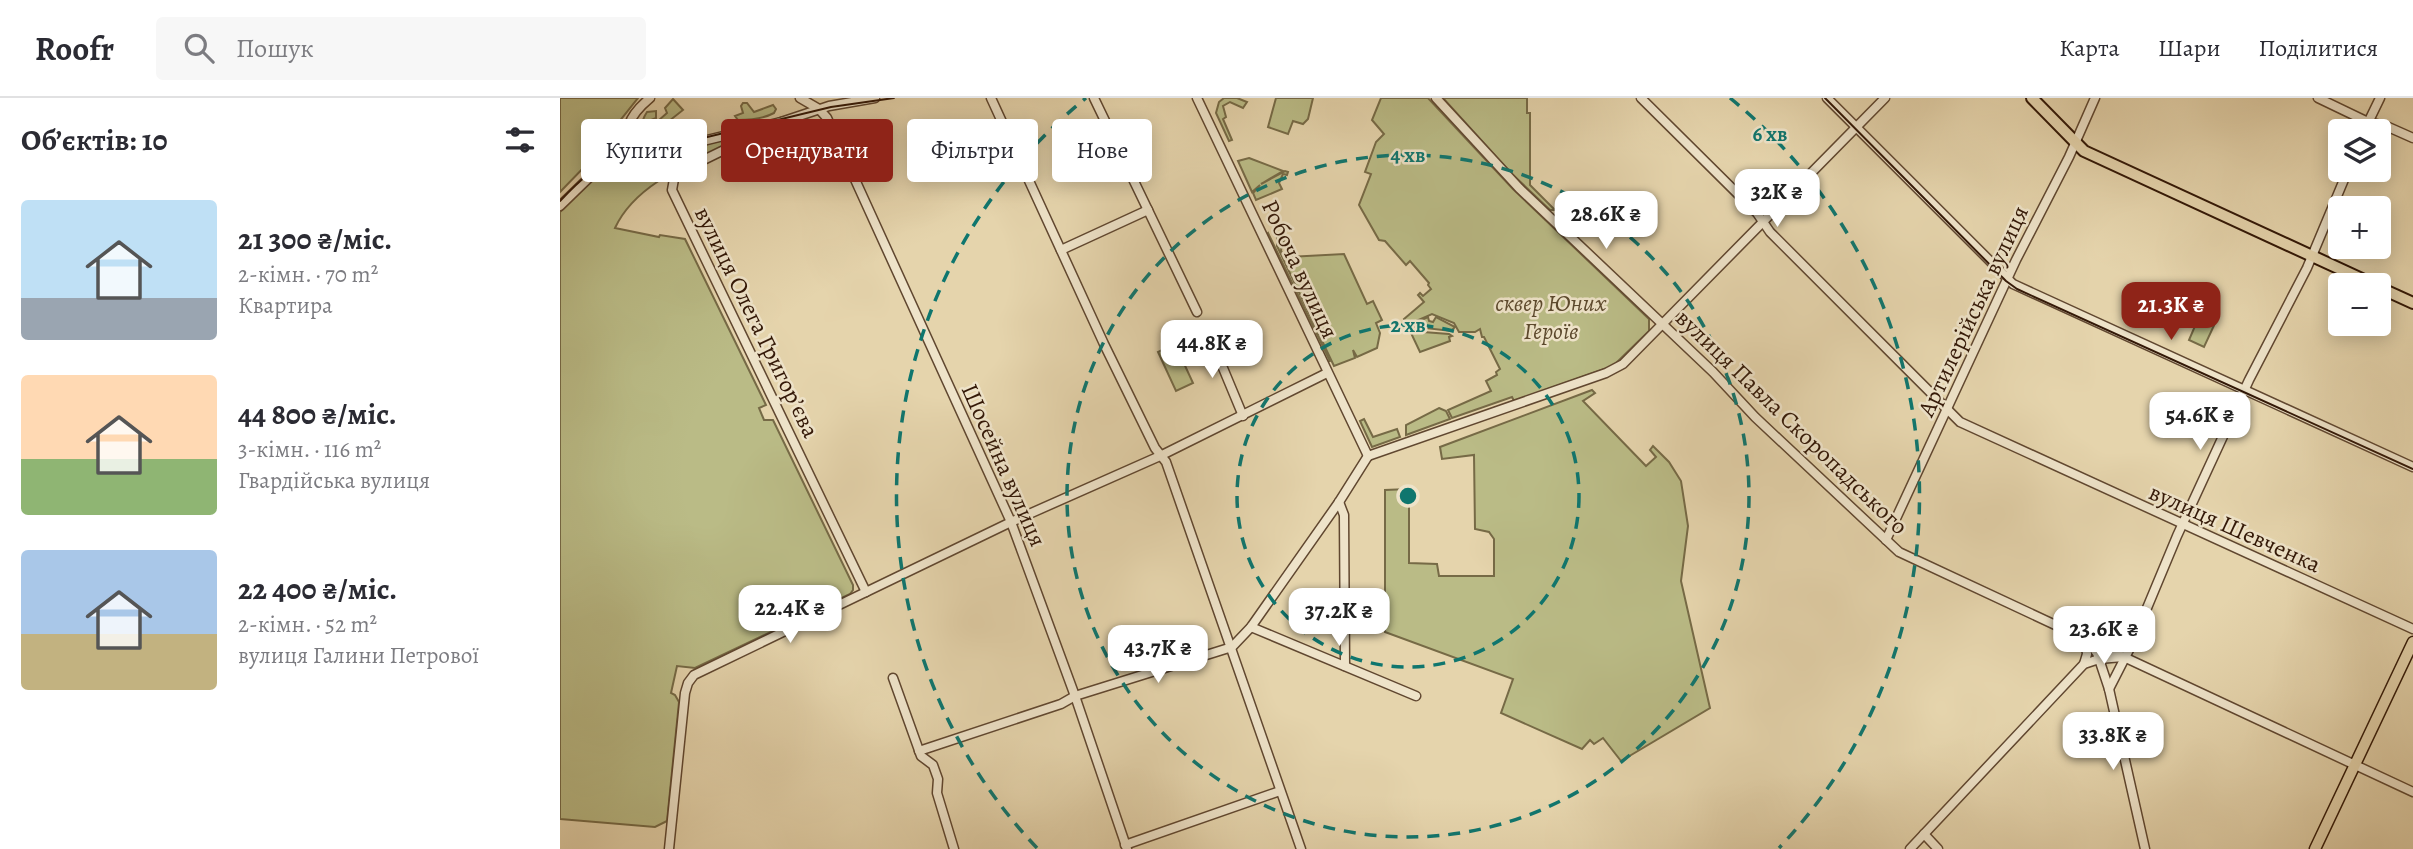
<!DOCTYPE html>
<html lang="uk">
<meta charset="utf-8">
<style>
:root{--surface:#fff;--page:#f7f7f7;--text:#2b2b33;--muted:#7c7c81;--line:#e1e1e2;--accent:#8f2418}
body{margin:0;font-family:Alegreya,serif;background:var(--page);color:var(--text);height:100vh;display:flex;flex-direction:column;font-size:26px;white-space:nowrap}
*{box-sizing:border-box;margin:0}
p{font-size:23px;color:var(--muted)}
.icon{flex:none;width:38px;height:38px;fill:none;stroke:currentColor;stroke-width:2;stroke-linecap:round;stroke-linejoin:round}
.map{position:relative;flex:1;overflow:hidden}
.drawer{display:flex;flex-direction:column;background:var(--surface);width:560px}
.drawer>*{flex:none}
.guide{position:absolute;left:21px;top:21px;width:665px;height:63px;display:flex;gap:14px}
.fabs{position:absolute;left:1768px;top:21px;display:grid;gap:14px}
.fabs a{display:grid;place-items:center;width:63px;height:63px;border-radius:7px;background:var(--surface);box-shadow:0 4px 18px #0003;font-size:35px}
.price{position:absolute;translate:-50% -60px;padding:0 16px;border-radius:14px;background:#fff;color:#222;font-size:23px;line-height:46px;filter:drop-shadow(0 2px 4px #0008)}
.price::after{content:'';position:absolute;left:50%;top:42px;width:21px;height:16px;margin-left:-10px;background:inherit;clip-path:polygon(0 0,100% 0,50% 100%)}
.price.active{background:var(--accent);color:#fff}
ul{padding:0;list-style:none}
li{display:flex;align-items:center;gap:21px;height:175px;padding:0 21px}
li span{display:grid;place-items:center;flex:none;width:196px;height:140px;border-radius:7px;color:#555}
li>.icon{margin-inline-start:auto}
span .icon{width:84px;height:84px;fill:#fffc;stroke-width:1}
li b{font-size:30px}
h2{display:flex;justify-content:space-between;align-items:center;height:84px;padding:0 21px;font-size:30px}
.pill{padding:0 24px;border-radius:7px;background:var(--surface);box-shadow:0 4px 18px #0003;font-size:24px;line-height:63px}
.pill.active{background:var(--accent);color:#fff}
header{display:flex;align-items:center;gap:42px;box-sizing:border-box;height:98px;padding:0 35px;background:var(--surface);border-bottom:2px solid var(--line)}
header strong{font-size:33px}
nav{display:flex;gap:38px;margin-inline-start:auto;font-size:24px}
.search{width:490px;height:63px;background:var(--page);display:flex;align-items:center;gap:18px;box-sizing:border-box;padding:0 24px;border-radius:7px;color:var(--muted);font-size:26px}
main{display:flex;flex:1;min-height:0}
.map>svg:first-child{display:block}
</style>
<header>
<strong>Roofr</strong>
<div class="search"><svg class="icon" aria-label="search" viewBox="0 0 24 24"><circle cx="10" cy="10" r="6"/><path d="M15 15l6 6"/></svg>Пошук</div>
<nav><a>Карта</a><a>Шари</a><a>Поділитися</a></nav>
</header>
<main>
<section class="drawer">
<h2>Об’єктів: 10<svg class="icon" aria-label="filters" viewBox="0 0 24 24"><path d="M4 7h16M4 17h16"/><circle cx="9" cy="7" r="2"/><circle cx="15" cy="17" r="2"/></svg></h2>
<ul>
<li><span style="background:linear-gradient(#bfe0f5 70%,#9aa5b1 0)"><svg class="icon" aria-label="home" viewBox="0 0 24 24"><path d="M3 11l9-7 9 7M6 9v11h12V9"/></svg></span><div><b>21 300 ₴/міс.</b><p>2-кімн. · 70 m²</p><p>Квартира</p></div></li>
<li><span style="background:linear-gradient(#ffd9b3 60%,#8fb573 0)"><svg class="icon" aria-label="home" viewBox="0 0 24 24"><path d="M3 11l9-7 9 7M6 9v11h12V9"/></svg></span><div><b>44 800 ₴/міс.</b><p>3-кімн. · 116 m²</p><p>Гвардійська вулиця</p></div></li>
<li><span style="background:linear-gradient(#a9c7e8 60%,#c2b280 0)"><svg class="icon" aria-label="home" viewBox="0 0 24 24"><path d="M3 11l9-7 9 7M6 9v11h12V9"/></svg></span><div><b>22 400 ₴/міс.</b><p>2-кімн. · 52 m²</p><p>вулиця Галини Петрової</p></div></li>
</ul>
</section>
<div class="map">
<svg width="1853" height="751" viewBox="0 0 1853 751">
<rect width="100%" height="100%" fill="#e5d4ac"/>
<filter id="stains"><feTurbulence type="fractalNoise" baseFrequency=".00286" numOctaves="4"/><feColorMatrix values="0 0 0 0 .2 0 0 0 0 .09 0 0 0 0 .02 0 0 0 .5 -.17"/></filter>
<radialGradient id="worn" r=".72"><stop offset=".6" stop-color="#630" stop-opacity="0"/><stop offset="1" stop-color="#630" stop-opacity=".3"/></radialGradient>
<g fill="#babb86" stroke="#766a46" stroke-width="2">
<polygon points="0,0 78,0 59,24 57,47 51,54 29,64 0,94"/>
<polygon points="664,0 677,0 687,4 683,10 670,4 663,8 666,19 663,21 672,42 669,43 656,15 659,4"/>
<polygon points="716,0 753,0 748,21 743,26 733,23 728,36 708,29"/>
<polygon points="821,0 868,0 953,91 1089,221 1089,233 1053,268 954,303 952,299 892,320 888,312 931,293 926,283 937,277 936,274 940,271 924,239 922,239 920,231 915,234 899,234 894,225 872,216 847,227 844,221 864,204 858,197 860,195 863,198 871,191 868,187 869,185 850,163 846,167 825,143 819,142 799,107 811,76 805,74 816,44 824,36 812,22"/>
<polygon points="883,0 967,0 967,15 970,15 970,87 995,112 990,112 951,75"/>
<path d="M113,1L123,12L109,23L114,40L95,45L90,42L84,46C80,34 80,24 87,14L96,13V20L91,22L98,23L107,15L105,10Z"/>
<path d="M183,5H187L194,14L213,7L216,11L214,15C203,21 190,22 178,22L175,18L183,15L181,8Z"/>
<path d="M176,39L180,41L179,43C135,64 77,83 55,130L99,139L100,137L125,141L206,307L199,310L204,322H213L293,487V492L290,496L135,570L117,568L111,595L115,597L119,604L107,723L95,729L0,721V114L36,77L57,67Z"/>
<polygon points="689,60 723,73 701,86 725,73 728,74 727,77 723,76 719,85 722,91 696,102 693,95 700,87 692,94 678,63"/>
<polygon points="708,135 770,263 767,264 706,137"/>
<polygon points="717,138 725,140 721,152 723,158 728,159 784,156 807,206 813,203 822,222 816,225 820,235 817,250 797,259 793,252 795,260 774,268 717,148"/>
<polygon points="1641,214 1657,221 1644,249 1629,242"/>
<polygon points="868,219 869,223 873,224 876,219 895,229 891,233 848,228"/>
<polygon points="850,233 889,236 892,238 889,239 890,243 860,254"/>
<polygon points="615,246 633,285 616,293 598,254"/>
<polygon points="1032,292 1035,295 1023,303 1086,368 1096,359 1090,352 1093,348 1109,364 1121,383 1128,428 1121,483 1150,610 1061,663 1043,640 1034,646 1030,642 1022,651 941,615 953,581 825,534 825,392 849,391 849,465 877,466 879,478 934,478 934,441 929,434 915,431 914,357 882,361 880,349"/>
<polygon points="879,310 886,313 890,321 846,337 846,327"/>
<polygon points="804,321 813,339 837,331 840,339 812,349 800,323"/>
</g>
<g fill="none" stroke-linecap="round" stroke-linejoin="round">
<g stroke="#604730" stroke-width="11">
<g id="minor">
<polyline points="240,0 259,11 267,20 451,424 515,598 567,751"/>
<polyline points="431,0 544,246 595,350 606,364 741,751"/>
<polyline points="534,0 637,214"/>
<polyline points="637,0 808,358"/>
<polyline points="876,0 959,90 1153,274 1195,319 1339,454 1853,694"/>
<polyline points="1081,0 1197,115 1210,134 1400,324 1853,531"/>
<polyline points="1267,0 1453,186 1853,369"/>
<polyline points="1758,0 1808,24 1826,28 1853,40"/>
<polyline points="221,24 121,73 114,81 112,92 306,494"/>
<polyline points="1804,33 1820,0"/>
<path d="M69,61C65,31 66,20 90,0"/>
<polyline points="0,108 35,74 57,64 221,24 269,8 315,0"/>
<polyline points="501,152 588,112"/>
<polyline points="648,234 683,318"/>
<polyline points="808,358 1046,275 1063,266 1325,0"/>
<polyline points="779,404 784,417 785,568"/>
<polyline points="1326,442 1456,162 1509,59 1535,0"/>
<polyline points="691,529 856,598"/>
<polyline points="1527,542 1537,555 1549,591 1585,751"/>
<polyline points="1524,566 1527,556 1525,540"/>
<polyline points="333,580 361,658 373,667 378,681 377,695 394,751"/>
<polyline points="1549,591 1572,546 1617,438 1689,282 1747,170 1788,72"/>
<polyline points="359,653 501,606 515,598 672,549 691,529 779,404 808,358"/>
<polyline points="1364,736 1378,751"/>
<polyline points="565,747 720,693"/>
<polyline points="109,751 125,595 128,585 134,577 451,424 600,358 767,275"/>
<polyline points="1350,751 1524,566 1539,561 1563,559"/>
</g>
</g>
<g stroke="#331807" stroke-width="13">
<polyline id="major" points="1755,751 1853,544"/>
</g>
<g stroke="#331807" stroke-width="14">
<g id="highway">
<polyline points="1472,0 1524,53 1815,187"/>
<polyline points="1818,189 1853,205"/>
</g>
</g>
<use href="#minor" stroke="#eee3c9" stroke-width="8"/>
<use href="#major" stroke="#e5d4ac" stroke-width="10"/>
<use href="#highway" stroke="#e5d4ac" stroke-width="10"/>
<g stroke="#331807" stroke-width="2">
<polyline points="1265,0 1446,183 1457,191 1853,371"/>
<path d="M0,103C20,82 33,69 61,60L271,9L334,0"/>
</g>
</g>
<g fill="none" stroke="#0f766e" stroke-width="3.5" stroke-dasharray="12 9">
<circle cx="848" cy="398" r="171"/>
<circle cx="848" cy="398" r="341"/>
<path d="M477 750A512 512 0 0 1 526 0M1170 0A512 512 0 0 1 1219 750"/>
</g>
<g text-anchor="middle" dominant-baseline="central" stroke-width="5" stroke-linejoin="round" paint-order="stroke">
<g font-size="24" fill="#331807" stroke="#eee3c9">
<text transform="translate(740 171) rotate(65)">Робоча вулиця</text>
<text transform="translate(1413 213) rotate(-65)">Артилерійська вулиця</text>
<text transform="translate(197 224) rotate(64)">вулиця Олега Григорʼєва</text>
<text transform="translate(1232 324) rotate(44)">вулиця Павла Скоропадського</text>
<text transform="translate(444 367) rotate(66)">Шосейна вулиця</text>
<text transform="translate(1675 430) rotate(24)">вулиця Шевченка</text>
</g>
<g font-size="24" font-style="italic" fill="#5c492d" stroke="#eee3c9">
<text x="991" y="205">сквер Юних<tspan x="991" dy="28">Героїв</tspan></text>
</g>
</g>
<circle cx="848" cy="398" r="10" fill="#0f766e" stroke="#eee3c9" stroke-width="3.5"/>
<g font-size="21" text-anchor="middle" font-weight="bold" fill="#0f766e" stroke="#eee3c9" stroke-width="5" stroke-linejoin="round" paint-order="stroke">
<text x="1210" y="43">6 хв</text>
<text x="848" y="64">4 хв</text>
<text x="848" y="234">2 хв</text>
</g>
<rect width="100%" height="100%" filter="url(#stains)"/>
<rect width="100%" height="100%" fill="url(#worn)"/>
</svg>
<div class="fabs">
<a><svg class="icon" aria-label="layers" viewBox="0 0 24 24"><path d="M12 4l9 5-9 5-9-5zM3 14l9 5 9-5"/></svg></a>
<a>+</a>
<a>−</a>
</div>
<b class="price" style="left:1217px;top:131px">32K ₴</b>
<b class="price" style="left:1046px;top:153px">28.6K ₴</b>
<b class="price active" style="left:1611px;top:244px">21.3K ₴</b>
<b class="price" style="left:652px;top:282px">44.8K ₴</b>
<b class="price" style="left:1640px;top:354px">54.6K ₴</b>
<b class="price" style="left:230px;top:547px">22.4K ₴</b>
<b class="price" style="left:779px;top:550px">37.2K ₴</b>
<b class="price" style="left:1544px;top:568px">23.6K ₴</b>
<b class="price" style="left:598px;top:587px">43.7K ₴</b>
<b class="price" style="left:1553px;top:674px">33.8K ₴</b>
<div class="guide">
<a class="pill">Купити</a>
<a class="pill active">Орендувати</a>
<a class="pill">Фільтри</a>
<a class="pill">Нове</a>
</div>
</div>
</main>
